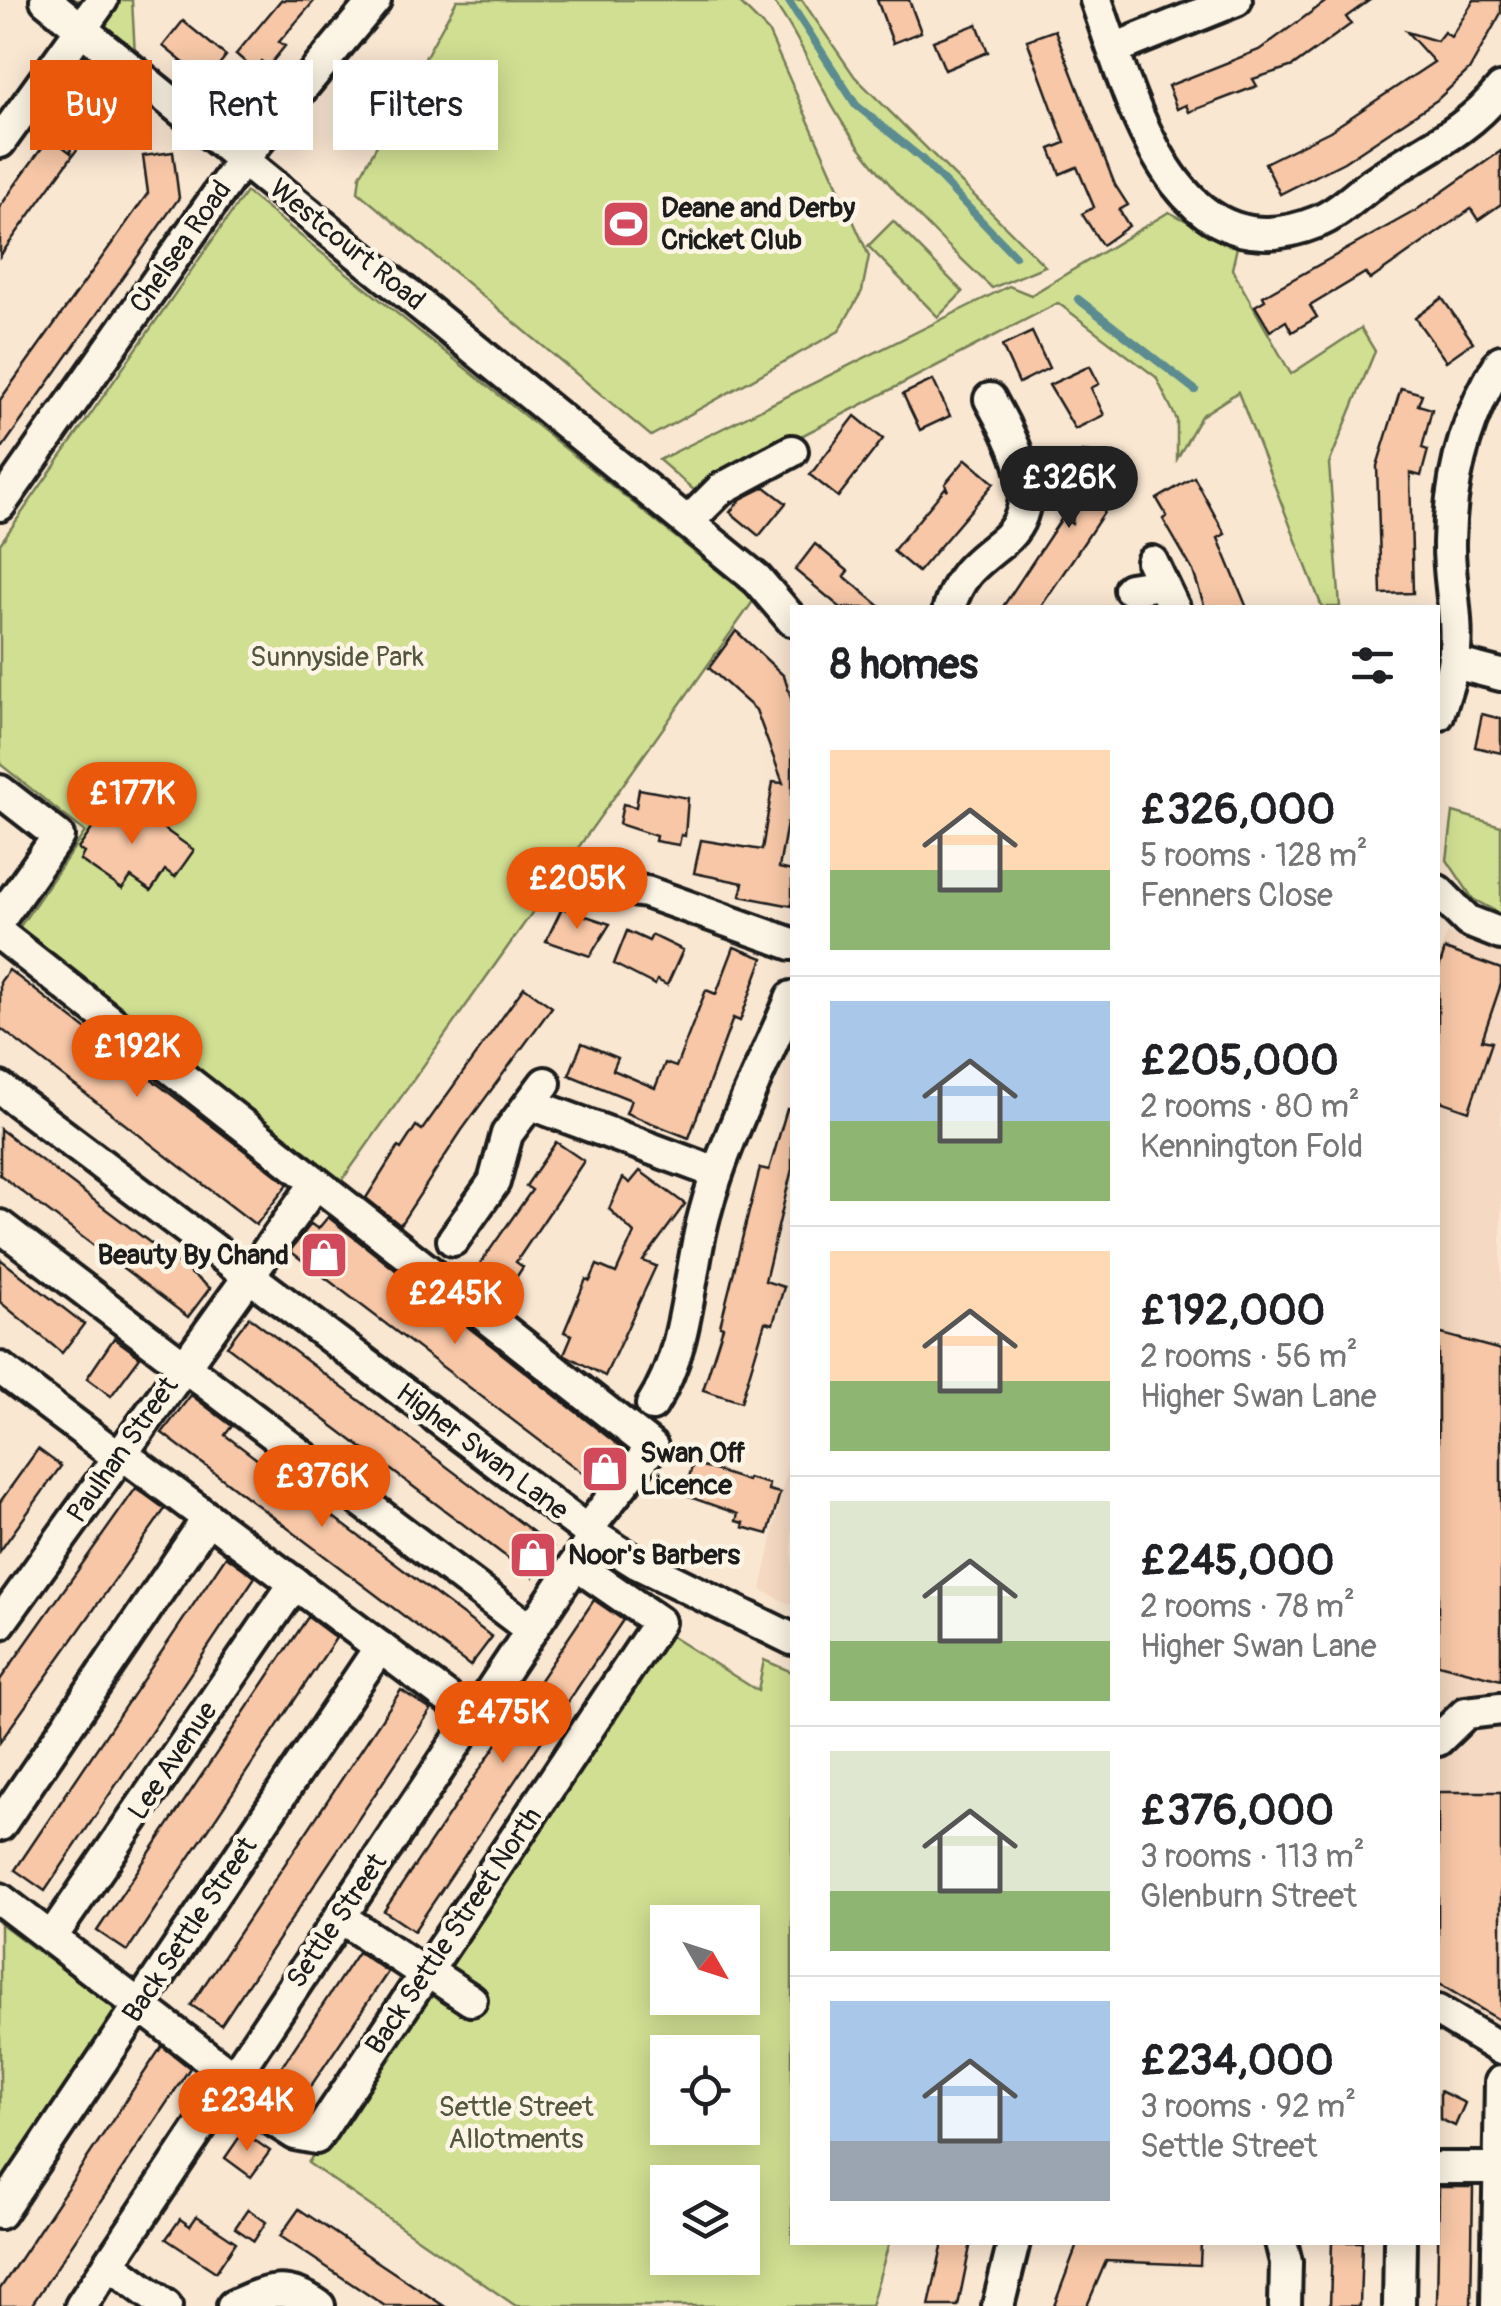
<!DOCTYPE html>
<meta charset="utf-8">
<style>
:root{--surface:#fff;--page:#f6f6f6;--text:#202124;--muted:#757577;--line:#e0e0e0;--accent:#ea580c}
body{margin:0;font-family:Pangolin,sans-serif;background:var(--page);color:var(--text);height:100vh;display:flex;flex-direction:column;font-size:38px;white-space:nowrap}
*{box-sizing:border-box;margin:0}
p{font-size:32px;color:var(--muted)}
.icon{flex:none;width:55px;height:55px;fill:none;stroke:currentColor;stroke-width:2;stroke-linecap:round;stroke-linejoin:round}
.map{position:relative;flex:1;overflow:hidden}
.sheet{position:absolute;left:790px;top:605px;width:650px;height:1640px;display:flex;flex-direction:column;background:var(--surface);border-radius:0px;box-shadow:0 5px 25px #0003}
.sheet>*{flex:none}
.guide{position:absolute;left:30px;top:60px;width:610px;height:90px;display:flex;gap:20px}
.needle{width:65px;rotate:129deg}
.buttons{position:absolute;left:650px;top:1905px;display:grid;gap:20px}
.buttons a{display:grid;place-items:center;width:110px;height:110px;border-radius:0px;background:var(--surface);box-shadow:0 5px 25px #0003;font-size:50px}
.price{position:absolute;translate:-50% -85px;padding:0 22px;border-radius:35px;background:var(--accent);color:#fff;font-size:32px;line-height:65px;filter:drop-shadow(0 2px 5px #0008)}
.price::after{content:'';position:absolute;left:50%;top:60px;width:30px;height:22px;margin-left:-15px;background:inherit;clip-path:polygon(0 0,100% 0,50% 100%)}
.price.selected{background:#222;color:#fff}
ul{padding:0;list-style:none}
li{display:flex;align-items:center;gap:30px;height:250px;padding:0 40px}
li+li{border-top:2px solid var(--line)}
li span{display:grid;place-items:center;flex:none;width:280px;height:200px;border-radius:0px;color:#555}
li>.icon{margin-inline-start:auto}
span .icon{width:120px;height:120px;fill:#fffc;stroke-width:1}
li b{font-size:42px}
h2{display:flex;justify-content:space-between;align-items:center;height:120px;padding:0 40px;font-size:42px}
.chip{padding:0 35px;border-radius:0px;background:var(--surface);box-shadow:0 5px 25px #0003;font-size:35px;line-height:90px}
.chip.selected{background:var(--accent);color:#fff}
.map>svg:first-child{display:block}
</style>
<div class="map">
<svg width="1501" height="2306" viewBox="0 0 1501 2306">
<rect width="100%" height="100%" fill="#fae7d2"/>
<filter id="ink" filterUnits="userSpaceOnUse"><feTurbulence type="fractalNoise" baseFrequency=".01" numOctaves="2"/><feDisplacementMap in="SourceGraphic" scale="20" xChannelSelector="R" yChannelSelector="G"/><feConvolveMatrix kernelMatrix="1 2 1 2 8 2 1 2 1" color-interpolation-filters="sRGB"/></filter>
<g filter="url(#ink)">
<g fill="#f5d9c2">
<polygon points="1447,933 1501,953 1501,2026 1438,1988 1438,959"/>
<polygon points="792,1444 792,1605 761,1590"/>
</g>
<g fill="#d1df92" stroke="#767e57" stroke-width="2.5" fill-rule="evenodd">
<polygon points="52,0 132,0 136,74"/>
<polygon points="457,0 737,0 768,31 869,256 862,291 839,331 651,436 358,192 360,176"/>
<path d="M772,0H802L855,77L1045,266L992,288C938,237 888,189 846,128C818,87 802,39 772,0Z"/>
<polygon points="246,192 754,600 338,1186 14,935 85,832 0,764 0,544"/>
<polygon points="1169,212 1237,247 1232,269 1291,374 1361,328 1375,351 1329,464 1340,607 1322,607 1238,392 1201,416 1177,459 1177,420 1156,377 1058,303 695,491 659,460 1009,286 1031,295"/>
<polygon points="893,221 963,292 938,317 868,246"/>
<polygon points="1453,812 1501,826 1501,914 1473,899 1447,860"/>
<path d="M663,1631L758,1691L764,1660L792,1672V2242L889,2243L871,2306H516L308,2163ZM668,1922H742V1998H668ZM668,2052H742V2128H668ZM668,2182H742V2258H668Z"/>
<polygon points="0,1923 120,2012 0,2186"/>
</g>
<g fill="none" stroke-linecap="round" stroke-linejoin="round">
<g stroke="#5c8c90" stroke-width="8">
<polyline points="788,0 856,105 921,158 1015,256"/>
<polyline points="1078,299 1195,390"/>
</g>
</g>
<g fill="#f7c7a7" stroke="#1c1c1c" stroke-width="2.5">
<polygon points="281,0 315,0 279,42 285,46 268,67 261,61 254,70 236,54"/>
<polygon points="877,0 909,0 921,32 893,43"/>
<polygon points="1328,0 1370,0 1346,17 1351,24 1293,66 1253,79 1257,86 1189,112 1186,105 1177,109 1168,86 1259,50"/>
<polygon points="1474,0 1501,0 1501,13 1469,70 1437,100 1344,162 1280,194 1265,163 1330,131 1434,62 1407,32 1437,41 1444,32 1451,37"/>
<polygon points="183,21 226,56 206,81 163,46"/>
<polygon points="977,24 988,52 945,70 933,41"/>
<polygon points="1055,30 1115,185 1128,205 1119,210 1129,226 1102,245 1082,214 1094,207 1077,167 1060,174 1050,149 1065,143 1027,40"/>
<polygon points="114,105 117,134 86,137 0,256 0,207 22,175 50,137 71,153 67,110"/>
<polygon points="1501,151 1501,204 1478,220 1471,209 1370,280 1365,273 1310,306 1317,317 1292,332 1286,321 1270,331 1255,306 1265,300 1263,296 1415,211"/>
<polygon points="173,152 179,198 0,451 0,400 148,193 143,156"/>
<polygon points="1442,298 1473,342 1446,361 1415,318"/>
<polygon points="1032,332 1049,368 1019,383 1002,346"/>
<polygon points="1090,366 1099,384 1091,388 1104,415 1075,429 1049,385"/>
<polygon points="933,380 950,416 920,430 903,394"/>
<polygon points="1401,388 1422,394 1418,405 1432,409 1422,448 1428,450 1421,476 1410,473 1413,593 1381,594 1377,466"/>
<polygon points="855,416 883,439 838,497 810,475"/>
<polygon points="1082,452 1127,458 1123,482 1110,480 1105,511 1040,608 1002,608 1062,518 1072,524"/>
<polygon points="966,459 994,483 918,572 893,551 945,488 948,491 945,484"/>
<polygon points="1194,477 1225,534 1218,538 1247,608 1205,608 1193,571 1163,519 1167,516 1157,499"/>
<polygon points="765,487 786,503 759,536 730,512 741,499"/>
<polygon points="815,544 848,571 844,576 882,608 841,608 795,570"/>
<polygon points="736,631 784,676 792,701 792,824 787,823 779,868 792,871 792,906 740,896 743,883 694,873 701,840 762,850 773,782 783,783 756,710 709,668"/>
<polygon points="1482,714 1501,719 1501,753 1475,747"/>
<polygon points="639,789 688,798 685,836 681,835 679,845 655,841 656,836 619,824 623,804 636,807"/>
<polygon points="116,795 194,850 175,877 165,870 151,891 131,877 122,889 80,860 84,853 78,849"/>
<polygon points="562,908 610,924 590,956 546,941"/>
<polygon points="627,931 649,941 652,935 683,950 667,985 657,980 655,985 614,964"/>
<polygon points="734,947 763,958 740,1021 733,1018 689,1138 626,1113 631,1100 569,1075 582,1043 618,1058 613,1070 655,1088 665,1063 676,1067 706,990 716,994"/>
<polygon points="1445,949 1501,969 1501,984 1482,1040 1492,1042 1469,1111 1438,1100 1438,971"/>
<polygon points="9,970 288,1184 256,1225 0,1028 0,982"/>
<polygon points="524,987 552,1007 462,1130 400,1225 366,1198 398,1147 401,1149 416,1126 422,1130"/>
<polygon points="787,1109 792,1110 792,1169 765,1281 784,1287 773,1324 765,1322 741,1402 703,1390 723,1327 720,1326 760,1168 769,1170"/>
<polygon points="0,1129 210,1288 188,1317 0,1175"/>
<polygon points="556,1142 584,1161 516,1262 523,1267 506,1293 475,1271 532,1190 526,1186"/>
<polygon points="640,1171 685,1204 643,1261 656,1266 605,1376 564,1354 572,1335 564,1332 586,1279 590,1281 597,1265 616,1273 634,1233 609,1209 623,1178 630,1183"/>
<polygon points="328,1217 622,1448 598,1485 290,1251 311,1224 318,1229"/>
<polygon points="0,1259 84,1324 62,1353 0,1302"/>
<polygon points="249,1317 553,1547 533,1577 227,1346"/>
<polygon points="1438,1333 1501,1350 1501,1680 1438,1664"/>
<polygon points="114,1338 140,1357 111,1396 87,1378"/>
<polygon points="191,1395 232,1426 225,1435 492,1637 470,1666 162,1433"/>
<polygon points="38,1449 61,1466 0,1551 0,1502"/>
<polygon points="693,1463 747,1481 748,1478 769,1484 768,1490 780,1493 768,1534 743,1527 744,1523 736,1521 738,1514 684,1495"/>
<polygon points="136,1488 165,1509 0,1742 0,1680"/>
<polygon points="226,1556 255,1577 45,1891 15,1870"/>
<polygon points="594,1600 623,1620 414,1931 384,1911"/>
<polygon points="308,1617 336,1638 127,1951 97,1931"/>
<polygon points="401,1690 431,1710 221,2025 191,2005"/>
<polygon points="1438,1792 1501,1792 1501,2021 1438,1983"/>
<polygon points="358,1952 388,1972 298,2105 269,2086"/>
<polygon points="162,2046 190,2068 31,2306 0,2306 0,2289"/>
<polygon points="1440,2091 1465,2103 1455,2126 1440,2119"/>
<polygon points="243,2132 270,2151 251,2177 225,2158"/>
<polygon points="1439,2187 1473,2187 1471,2306 1437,2306"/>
<polygon points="248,2209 266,2222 254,2241 235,2228"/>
<polygon points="299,2209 360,2250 444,2306 385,2306 280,2236"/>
<polygon points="197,2216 236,2242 216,2272 166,2239 180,2219 190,2226"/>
<polygon points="943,2242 971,2242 958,2306 929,2306"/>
<polygon points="1078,2242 1201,2242 1200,2265 1106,2261 1087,2306 1054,2306"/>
<polygon points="1332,2242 1362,2242 1360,2306 1330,2306"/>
</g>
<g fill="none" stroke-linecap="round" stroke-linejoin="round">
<g stroke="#1c1c1c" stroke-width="38">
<g id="minor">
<polyline points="46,0 757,579 792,620"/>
<path d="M1096,0C1130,95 1174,280 1317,222C1338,214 1355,196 1373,183C1421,149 1462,137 1501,89"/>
<polyline points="1114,49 1236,0"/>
<polyline points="0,142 102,0"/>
<polyline points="0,505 242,160 375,0"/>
<polyline points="688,522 721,489 792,451"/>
<polyline points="1152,562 1174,608"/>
<polyline points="1130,589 1161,584"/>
<path d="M949,608C960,573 975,564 1002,542C1049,503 1013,441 990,399"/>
<polyline points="1454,663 1501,675"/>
<path d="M1438,715C1443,699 1450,681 1453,664C1461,624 1448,582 1449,542C1450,476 1466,416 1501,361"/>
<polyline points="0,791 58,836 0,919"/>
<polyline points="602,886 646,892 792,944"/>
<polyline points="1438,891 1468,921 1501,934"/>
<polyline points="0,934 652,1447 586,1531"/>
<polyline points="0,1088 594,1536 637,1563 792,1639"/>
<polyline points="531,1104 717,1173"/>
<polyline points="0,1226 531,1630"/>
<polyline points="453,1240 494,1182 507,1134 545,1083"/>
<polyline points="0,1368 118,1457"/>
<path d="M652,1405C689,1347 687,1281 704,1216C724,1140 762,1068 792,997"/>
<polyline points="121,1453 473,1717"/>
<polyline points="0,1623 316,1183"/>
<polyline points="1438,1740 1466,1713 1501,1709"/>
<polyline points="0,1825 208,1518"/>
<polyline points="0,1899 233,2077"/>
<polyline points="340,1917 425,1974"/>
<polyline points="51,1938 295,1583"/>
<polyline points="427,1971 471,2000"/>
<polyline points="1438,2011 1501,2049"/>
<polyline points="225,2089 295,2134 316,2138 659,1622 575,1564"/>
<polyline points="1438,2168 1499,2168"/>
<polyline points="0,2213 380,1647"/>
<polyline points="1281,2242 1286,2262 1285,2306"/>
<polyline points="109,2264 166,2306"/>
<polyline points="81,2306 594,1536"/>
<path d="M233,2306C268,2290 286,2283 319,2306"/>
<polyline points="998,2306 1014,2242"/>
<polyline points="1399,2306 1400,2242"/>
<polyline points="1497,2306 1501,2082"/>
</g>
</g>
<use href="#minor" stroke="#fcf5e5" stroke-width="30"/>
</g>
</g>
<defs>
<g id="stadium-square" transform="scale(2.5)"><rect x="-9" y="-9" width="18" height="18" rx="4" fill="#d1495b" stroke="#fcf5e5"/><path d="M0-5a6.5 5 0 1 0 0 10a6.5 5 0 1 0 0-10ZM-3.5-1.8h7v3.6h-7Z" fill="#fff"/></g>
<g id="shop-square" transform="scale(2.5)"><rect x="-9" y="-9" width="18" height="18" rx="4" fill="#d1495b" stroke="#fcf5e5"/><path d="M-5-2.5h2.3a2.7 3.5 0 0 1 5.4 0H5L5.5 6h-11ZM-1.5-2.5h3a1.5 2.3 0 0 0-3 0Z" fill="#fff"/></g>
</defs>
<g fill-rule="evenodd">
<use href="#stadium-square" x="626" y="224"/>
<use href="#shop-square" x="324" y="1255"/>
<use href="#shop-square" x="605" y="1469"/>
<use href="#shop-square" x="533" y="1555"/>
</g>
<g text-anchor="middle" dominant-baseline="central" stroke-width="9" stroke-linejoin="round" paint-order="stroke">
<g font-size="28" font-weight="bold" fill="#1c1c1c" stroke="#fcf5e5" text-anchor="start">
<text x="661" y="208">Deane and Derby<tspan x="661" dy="32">Cricket Club</tspan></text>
<text x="289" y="1255" text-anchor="end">Beauty By Chand</text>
<text x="640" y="1453">Swan Off<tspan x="640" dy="32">Licence</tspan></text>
<text x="568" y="1555">Noor's Barbers</text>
</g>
<g font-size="28" fill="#1c1c1c" stroke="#fcf5e5">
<text transform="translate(347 245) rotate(39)">Westcourt Road</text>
<text transform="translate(181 247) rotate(-55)">Chelsea Road</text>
<text transform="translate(123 1450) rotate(-55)">Paulhan Street</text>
<text transform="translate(482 1452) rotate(37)">Higher Swan Lane</text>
<text transform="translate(173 1761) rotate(-56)">Lee Avenue</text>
<text transform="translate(337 1921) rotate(-56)">Settle Street</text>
<text transform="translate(190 1930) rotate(-56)">Back Settle Street</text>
<text transform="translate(454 1931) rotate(-56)">Back Settle Street North</text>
</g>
<g font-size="28" fill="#52563f" stroke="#fcf5e5">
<text x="337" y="657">Sunnyside Park</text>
<text x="516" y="2107">Settle Street<tspan x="516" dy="32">Allotments</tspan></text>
</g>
</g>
</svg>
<div class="buttons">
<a><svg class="needle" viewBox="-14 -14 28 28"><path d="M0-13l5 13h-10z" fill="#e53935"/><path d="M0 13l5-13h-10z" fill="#757577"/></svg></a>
<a><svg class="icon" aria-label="locate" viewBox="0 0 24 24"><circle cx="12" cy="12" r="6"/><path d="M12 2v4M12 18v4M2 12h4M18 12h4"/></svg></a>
<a><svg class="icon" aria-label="layers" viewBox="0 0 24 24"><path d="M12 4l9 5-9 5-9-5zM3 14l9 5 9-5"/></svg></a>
</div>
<b class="price selected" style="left:1069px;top:531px">£326K</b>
<b class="price" style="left:132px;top:847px">£177K</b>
<b class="price" style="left:577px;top:932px">£205K</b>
<b class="price" style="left:137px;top:1100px">£192K</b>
<b class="price" style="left:455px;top:1347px">£245K</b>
<b class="price" style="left:322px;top:1530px">£376K</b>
<b class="price" style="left:503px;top:1766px">£475K</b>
<b class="price" style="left:247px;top:2154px">£234K</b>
<div class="guide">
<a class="chip selected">Buy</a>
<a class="chip">Rent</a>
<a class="chip">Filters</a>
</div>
<section class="sheet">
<h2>8 homes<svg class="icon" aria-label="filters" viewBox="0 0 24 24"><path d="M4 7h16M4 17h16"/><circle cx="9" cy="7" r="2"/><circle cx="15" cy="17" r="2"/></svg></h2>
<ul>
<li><span style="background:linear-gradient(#ffd9b3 60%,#8fb573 0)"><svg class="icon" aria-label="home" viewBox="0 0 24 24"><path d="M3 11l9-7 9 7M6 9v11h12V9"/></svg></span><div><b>£326,000</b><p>5 rooms · 128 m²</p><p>Fenners Close</p></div></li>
<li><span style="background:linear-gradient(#a9c7e8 60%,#8fb573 0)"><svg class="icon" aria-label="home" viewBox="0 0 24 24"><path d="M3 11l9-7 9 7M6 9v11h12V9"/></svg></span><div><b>£205,000</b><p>2 rooms · 80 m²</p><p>Kennington Fold</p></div></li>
<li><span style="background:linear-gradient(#ffd9b3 65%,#8fb573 0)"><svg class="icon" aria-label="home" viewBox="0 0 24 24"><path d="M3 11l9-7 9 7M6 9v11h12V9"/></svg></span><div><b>£192,000</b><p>2 rooms · 56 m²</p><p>Higher Swan Lane</p></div></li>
<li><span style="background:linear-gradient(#dfe7d0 70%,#8fb573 0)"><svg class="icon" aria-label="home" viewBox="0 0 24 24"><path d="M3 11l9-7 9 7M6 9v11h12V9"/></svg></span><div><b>£245,000</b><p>2 rooms · 78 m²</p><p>Higher Swan Lane</p></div></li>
<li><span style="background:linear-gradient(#dfe7d0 70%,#8fb573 0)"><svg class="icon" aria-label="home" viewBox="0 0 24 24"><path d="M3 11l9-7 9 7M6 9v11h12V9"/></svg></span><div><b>£376,000</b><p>3 rooms · 113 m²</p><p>Glenburn Street</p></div></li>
<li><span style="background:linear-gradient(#a9c7e8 70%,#9aa5b1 0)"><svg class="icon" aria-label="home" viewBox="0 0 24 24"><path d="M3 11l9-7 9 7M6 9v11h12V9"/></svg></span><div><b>£234,000</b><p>3 rooms · 92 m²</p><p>Settle Street</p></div></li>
</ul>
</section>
</div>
